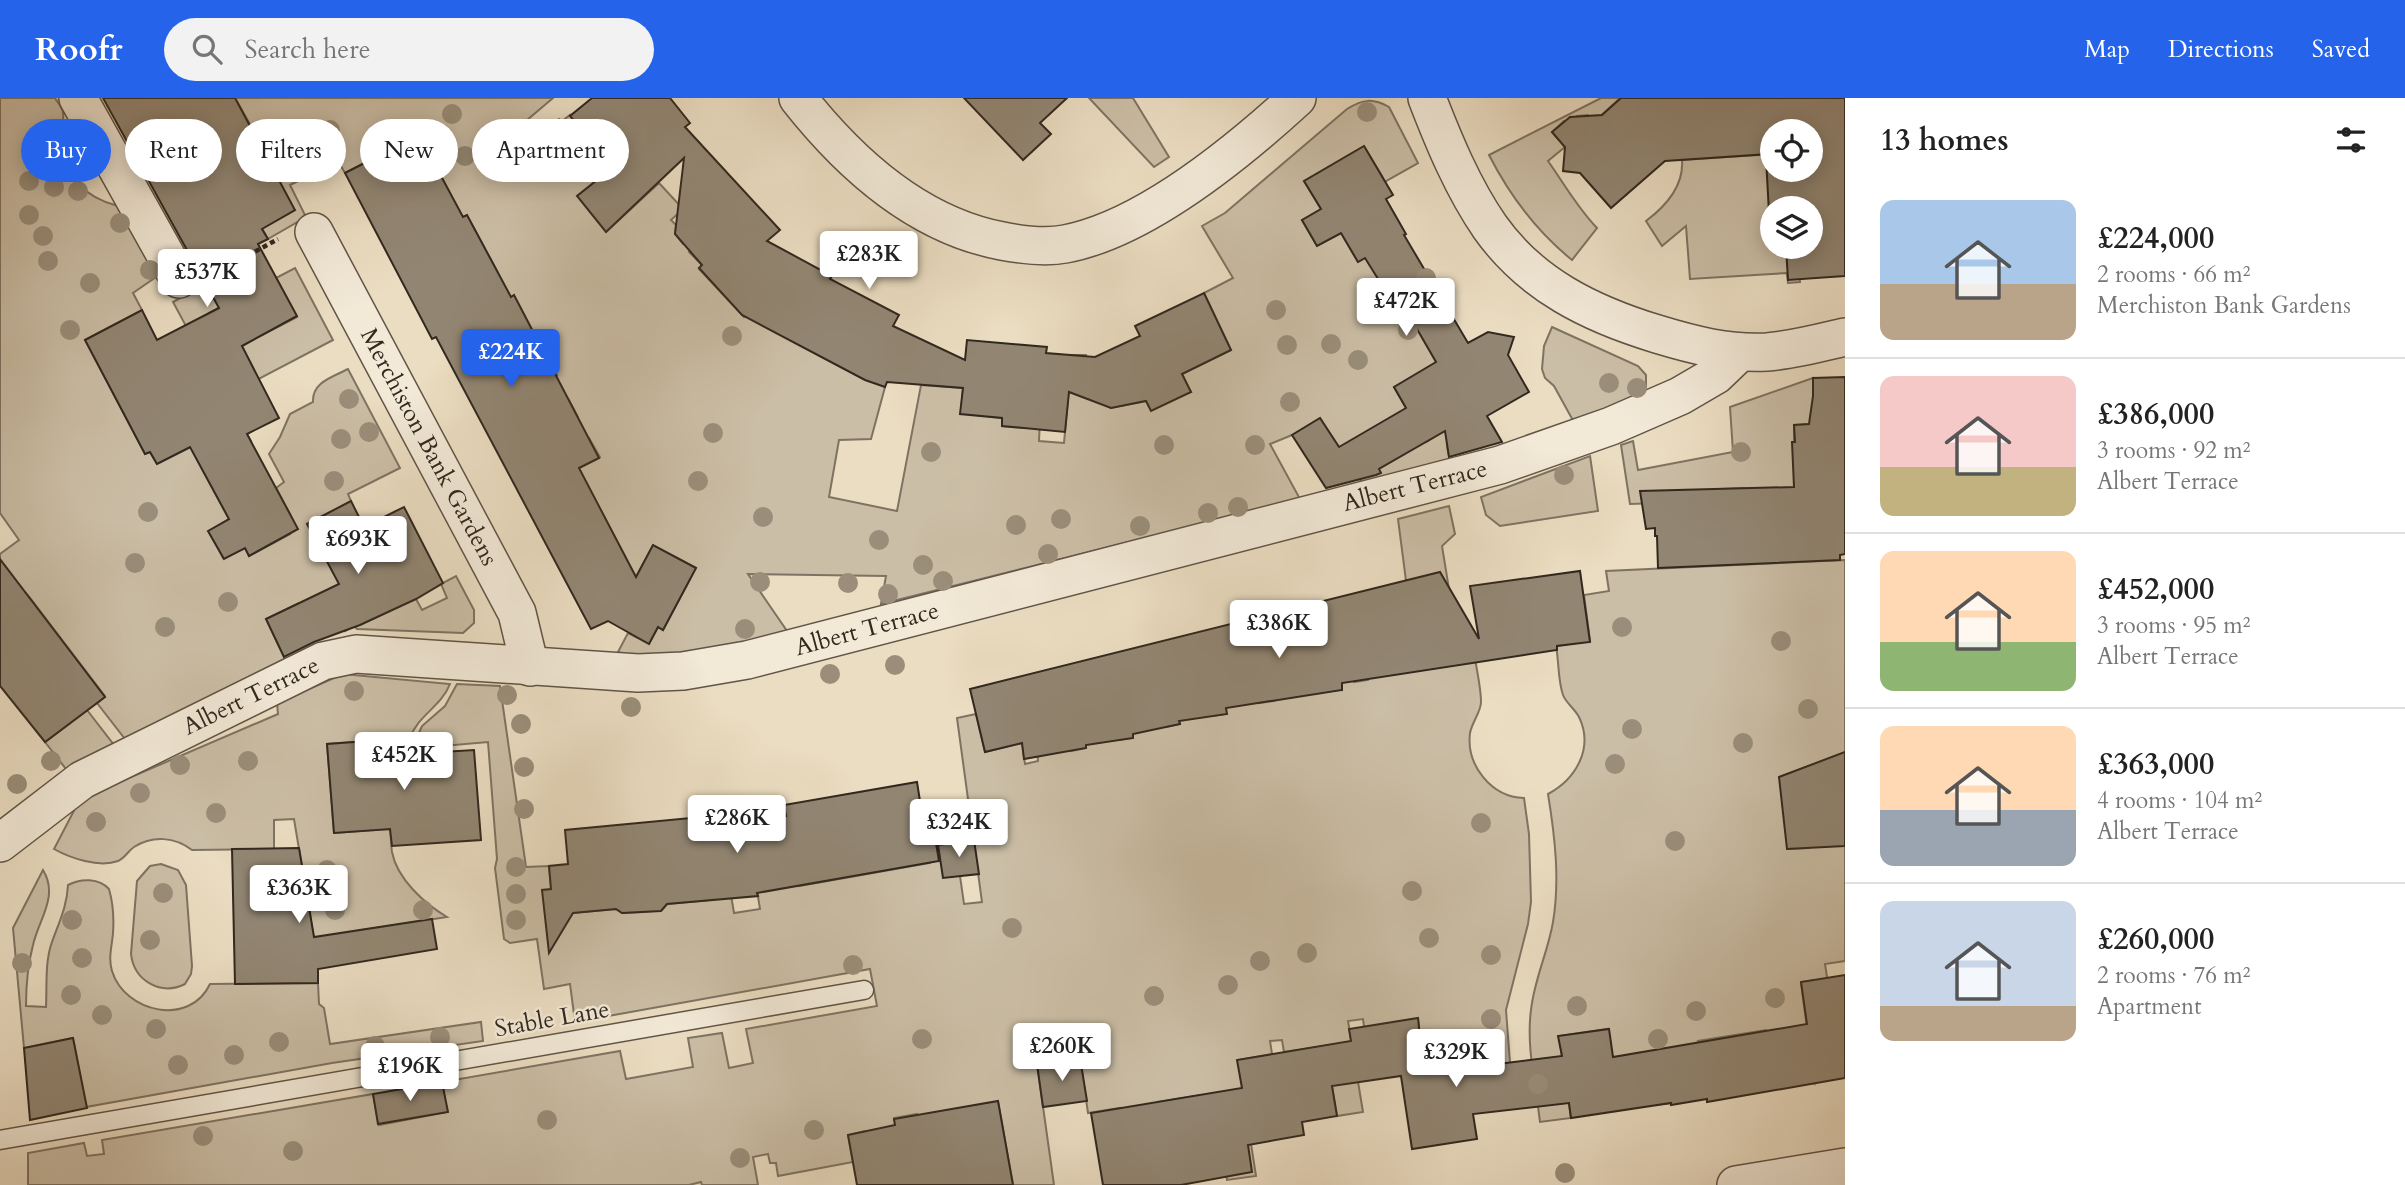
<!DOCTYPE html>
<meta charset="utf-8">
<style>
:root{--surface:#fff;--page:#f2f2f2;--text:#222;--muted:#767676;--line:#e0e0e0;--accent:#2563eb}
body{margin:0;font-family:Cardo,serif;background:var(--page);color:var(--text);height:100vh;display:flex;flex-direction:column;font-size:26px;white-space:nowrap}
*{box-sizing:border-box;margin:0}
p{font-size:23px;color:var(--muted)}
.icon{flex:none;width:38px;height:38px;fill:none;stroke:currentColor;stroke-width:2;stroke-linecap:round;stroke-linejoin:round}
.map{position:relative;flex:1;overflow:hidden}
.sheet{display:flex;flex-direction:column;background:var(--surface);width:560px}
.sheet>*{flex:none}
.hud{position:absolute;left:21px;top:21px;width:665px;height:63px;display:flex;gap:14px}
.fabs{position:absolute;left:1760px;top:21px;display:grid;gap:14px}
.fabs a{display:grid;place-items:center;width:63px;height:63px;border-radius:50%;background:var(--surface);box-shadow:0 4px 18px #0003;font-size:35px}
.price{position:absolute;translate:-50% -60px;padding:0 16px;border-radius:7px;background:#fff;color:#222;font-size:23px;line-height:46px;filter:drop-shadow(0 2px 4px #0008)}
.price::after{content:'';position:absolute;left:50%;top:42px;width:21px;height:16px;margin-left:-10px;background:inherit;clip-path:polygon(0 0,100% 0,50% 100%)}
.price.active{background:var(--accent);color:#fff}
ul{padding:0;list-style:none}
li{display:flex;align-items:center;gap:21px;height:175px;padding:0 35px}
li+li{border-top:2px solid var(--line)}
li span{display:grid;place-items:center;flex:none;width:196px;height:140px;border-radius:14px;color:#555}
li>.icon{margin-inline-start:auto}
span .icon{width:84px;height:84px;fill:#fffc;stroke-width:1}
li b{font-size:30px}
h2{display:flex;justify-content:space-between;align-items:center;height:84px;padding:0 35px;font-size:30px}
.chip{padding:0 24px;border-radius:32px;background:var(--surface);box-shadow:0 4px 18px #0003;font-size:24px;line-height:63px}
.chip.active{background:var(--accent);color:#fff}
header{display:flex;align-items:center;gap:42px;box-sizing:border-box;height:98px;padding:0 35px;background:var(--accent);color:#fff}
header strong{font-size:33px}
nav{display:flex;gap:38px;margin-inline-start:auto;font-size:24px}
.search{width:490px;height:63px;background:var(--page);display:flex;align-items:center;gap:18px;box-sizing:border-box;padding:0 24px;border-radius:38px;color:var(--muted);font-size:26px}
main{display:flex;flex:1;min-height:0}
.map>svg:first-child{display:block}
</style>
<header>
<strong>Roofr</strong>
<div class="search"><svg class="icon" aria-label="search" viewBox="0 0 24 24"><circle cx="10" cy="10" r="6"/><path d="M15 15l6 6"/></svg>Search here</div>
<nav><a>Map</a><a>Directions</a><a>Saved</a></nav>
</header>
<main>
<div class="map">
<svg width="1845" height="1087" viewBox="0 0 1845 1087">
<rect width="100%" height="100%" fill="#ebddc2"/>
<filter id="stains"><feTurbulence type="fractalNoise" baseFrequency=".00286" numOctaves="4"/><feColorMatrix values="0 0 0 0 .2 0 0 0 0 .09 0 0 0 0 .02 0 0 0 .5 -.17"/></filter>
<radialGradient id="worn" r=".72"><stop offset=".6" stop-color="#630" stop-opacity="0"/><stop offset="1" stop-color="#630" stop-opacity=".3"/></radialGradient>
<g fill="#cbbea6" stroke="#7e7362" stroke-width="2">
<path d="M0,0H55C57,4 63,10 63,15C65,22 59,34 59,42C61,77 86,100 118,108L159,177L133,195L142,212L85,242L145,356L150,354L157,366L197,346L247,336L251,343L201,369L229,421L209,433L223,460L245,450L249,458L290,436L282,421L290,416L276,390L284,384L269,356L280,339L290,316L313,304C312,284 333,279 348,271L400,370L348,396L351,403L327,416L354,514L360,527L415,499L422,512L447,500L441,486L456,478L474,512V525L463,535L357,531L354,528L345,533L333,507L299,505L266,521L285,561L125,641L97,605L105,598L30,500L0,466V456L19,442L0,415Z"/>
<path d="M189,0H553L520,28L533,43L559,21L562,23L570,17L600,55L594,60L606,75L607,133L659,85L683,111L671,122L676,127L675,136L683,146L692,145L695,148L689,154L702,167L699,171L744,219L771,195L866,280L885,289L871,341L839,342L829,399L897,413L921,287L963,290L961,315L1002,320V328L1023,330L1040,322L1039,343L1064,345L1072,257H1086L1101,305L1111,310L1191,294L1182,276L1231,252L1204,195L1233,180L1202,128L1225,115L1347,11C1363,1 1373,0 1389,9L1418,65L1379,87L1383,80L1364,48L1304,83L1321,111L1302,122L1317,148L1341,135L1358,164L1398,141L1378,180L1388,197L1420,178L1424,185L1399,201L1417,231L1468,246L1394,289L1426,344L1466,320L1455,343L1447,348L1450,364L1363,386L1320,320L1292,337L1270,346L1300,401L881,506L886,478L748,476L787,533C742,545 662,570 618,554L628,535L649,546L658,529L663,532L696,470L653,447L620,509L579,370L600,359L589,340L568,351L578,319L569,302L548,313L535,288L557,277L547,260L526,271L514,198L493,208L498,175L467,117L442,129L407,64L428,53L419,37L345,75L338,63L290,87L306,119L268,141L222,60L257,39L237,3L211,17Z"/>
<polygon points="1089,0 1133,0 1169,59 1154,69"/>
<path d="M1601,0H1632L1619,1L1594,24L1588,17L1577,18L1567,26L1564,23L1552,34L1565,49L1548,63C1565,87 1577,109 1597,130L1572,162C1536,133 1510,98 1489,57Z"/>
<path d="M1773,56V72H1792L1795,110H1773V113H1769L1770,132L1773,133V149H1797L1800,184L1788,185L1787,175L1690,181L1686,128L1662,148L1646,123C1666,108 1684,88 1682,62Z"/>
<polygon points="295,170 333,242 224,299 173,204 222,177 235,201 209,215 230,254 297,219 276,180"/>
<polygon points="1552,229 1638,268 1646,277 1646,293 1576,328 1554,288 1545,280 1542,271 1544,248"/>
<polygon points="1813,280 1814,309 1817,326 1794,327 1794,382 1817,400 1746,402 1745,390 1721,391 1721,403 1630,406 1621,347 1633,343 1638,372 1733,354 1730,309"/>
<polygon points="1590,358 1598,413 1500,428 1486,417 1481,399"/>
<polygon points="1449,408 1455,436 1442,448 1449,491 1406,483 1398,421"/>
<path d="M1845,462V654L1780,679L1788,751L1809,750L1845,722V863L1825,866L1833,918L1814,882L1801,884L1814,985L1766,932L1698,943L1671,1005L1656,1007L1650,970L1615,975L1608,931L1559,938L1571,1020L1540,1024C1536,988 1526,948 1531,912C1534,882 1548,854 1553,824C1560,782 1555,739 1548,696C1576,681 1594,650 1579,619C1575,611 1566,605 1563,597C1558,583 1559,564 1556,548L1590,543L1584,497L1609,493L1606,473Z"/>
<path d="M1366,560H1475C1477,574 1481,590 1481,604C1481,614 1472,624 1470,635C1466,667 1491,699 1524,700L1529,736L1531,804L1528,826L1506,912L1510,965L1466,971L1460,934L1420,939L1418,921L1366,943L1363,921L1348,923L1363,1014L1337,1018L1325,948L1284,954L1282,942L1270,943L1272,956L1238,962L1256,1078L1227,1082L1217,1019L1207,1020L1202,997L1158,1004L1124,1034L1120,1010L1088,1015L1080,960L1037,966L1054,1087H1013L998,1003L920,1030L917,1016L894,1020L901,1062L865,1033L848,1037L853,1064L778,1078L776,1065H770L768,1056L753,1059L758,1087H702L701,1084L689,1087H28V1055L84,1045L87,1058L104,1056L102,1042L373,996L379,1027L447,1014L442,984L620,953L626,981L693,969L688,940L722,935L729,970L753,965L746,931L877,908L870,871L575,924L570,886L544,891L537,841L510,845L504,841L495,770L497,761L488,644L420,650V640L417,639L422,628L445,608L457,586L500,588L526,769L549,768L551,791L573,815L616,811L622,815L643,814L662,812L667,806L709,802L720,730L734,815L760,811L746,724L774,719L778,739L790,737L799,788L930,765V761L940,760L960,778L964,806L982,804L957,620L976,616L985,654L1022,645L1025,666L1038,663L1036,641L1068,634L1071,653L1086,650L1083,630L1119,642L1133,640L1130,618L1166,629L1180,626L1177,607L1212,618L1226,616L1225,595L1257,587L1259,605L1274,603L1270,583L1342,592L1340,566L1351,563L1354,584L1368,582Z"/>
<path d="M343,576L450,586C441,609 418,617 410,640L327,646L334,735L390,731C391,739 391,747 392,754C397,781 425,806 447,819L357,833L318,865L294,721L274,722V751L192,752C175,739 153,737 134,749C128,753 125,760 118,763C99,770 70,760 54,751L80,701L278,616L277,605Z"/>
<polygon points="87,612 114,647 66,671 45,644"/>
<path d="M161,766L178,772L186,787L192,868L191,876L185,886C161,898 134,883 131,856L137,783L150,768Z"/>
<path d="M43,772C59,798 39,821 33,847C28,866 26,888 26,908L46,909C47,888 45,866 51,847C58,826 67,810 68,787C81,780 99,780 109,791C113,805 114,821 113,835C112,848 108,860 112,873C125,915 190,929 210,886L318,885L319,906L324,910L330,946L481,924L483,943L332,965L86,1009L73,940L24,950L13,830Z"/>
</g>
<g fill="#928673" stroke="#31281e" stroke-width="2" fill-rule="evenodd">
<polygon points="103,0 235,0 295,112 262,131 268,141 258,146 297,218 242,248 279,320 247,336 298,431 249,458 245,450 224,461 208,433 229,421 190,349 157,366 150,354 145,356 85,242 142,212 157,242 219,210"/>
<polygon points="592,0 670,0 690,25 685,29 780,132 767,143 832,178 830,181 899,217 893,228 965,262 967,242 1047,249 1046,255 1095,259 1140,238 1135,228 1204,195 1231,252 1182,276 1191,294 1151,313 1146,303 1111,310 1069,294 1065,334 1002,328 1002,320 960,316 963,290 887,284 885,289 865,282 742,217 699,170 702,167 675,136 684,60 606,134 577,98 612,70 570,18"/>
<polygon points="964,0 1067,0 1040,25 1051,36 1023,62"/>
<path d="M1621,0H1845V178L1788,182L1786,149H1811V110H1773V133H1770L1766,60L1770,56L1665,63L1611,110L1580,75L1563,73L1565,49L1552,34L1570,19L1602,17ZM1773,33H1811V72H1773Z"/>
<polygon points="419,37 463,119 467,117 511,199 514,197 599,360 579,370 636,479 653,447 696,470 663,532 658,529 649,546 608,523 591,531 436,239 432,241 345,75"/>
<polygon points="1364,48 1393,97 1386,101 1406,136 1404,137 1468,245 1488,234 1514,239 1508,257 1529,294 1487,318 1502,344 1449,359 1445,333 1379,371 1381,375 1376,377 1326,390 1292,337 1320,320 1339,349 1406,310 1394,289 1436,264 1395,193 1388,197 1365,160 1358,164 1341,135 1317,148 1302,122 1321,111 1304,83"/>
<polygon points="1845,279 1845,456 1840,457 1840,462 1658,470 1657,438 1655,438 1655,430 1646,431 1640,393 1794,389 1792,344 1795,344 1794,327 1809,326 1813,298 1813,280"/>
<polygon points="351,403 364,429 404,409 443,485 416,501 360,527 314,544 284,559 266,521 339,486 307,426"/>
<polygon points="0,461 105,599 45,644 0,588"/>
<polygon points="1580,473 1590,544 1557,548 1557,552 1342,585 1342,592 1226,610 1227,616 1179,623 1180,626 1133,636 1133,640 1086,647 1086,650 1024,661 1022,645 985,654 970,591 1440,474 1479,541 1470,488"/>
<polygon points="409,640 409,656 474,652 481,742 392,748 390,731 334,735 327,646"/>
<polygon points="1845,654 1845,748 1787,751 1779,679"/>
<polygon points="917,684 922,716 931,715 939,763 757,795 758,798 667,806 661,813 622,815 616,811 573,815 549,855 542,792 551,791 549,768 568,766 565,732 701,719 702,731 775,723 774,719 786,718 784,707"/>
<polygon points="974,742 979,776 943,780 938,747"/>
<polygon points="299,750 314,839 432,821 437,851 318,871 318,885 235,886 232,751"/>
<polygon points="1845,877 1845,980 1707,1004 1707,1001 1671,1007 1671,1005 1571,1020 1569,1005 1473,1016 1477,1041 1412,1051 1401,978 1332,988 1337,1018 1302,1024 1304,1037 1248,1047 1252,1074 1181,1087 1103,1087 1091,1015 1242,990 1237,962 1351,943 1349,931 1418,920 1420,939 1460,933 1466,970 1562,958 1558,938 1609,931 1613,959 1807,926 1801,884"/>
<polygon points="73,940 87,1010 30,1022 24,950"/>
<polygon points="1080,960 1087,1003 1043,1009 1037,966"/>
<polygon points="442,984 448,1014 378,1026 373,996"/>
<polygon points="998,1003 1013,1087 857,1087 848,1037 895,1027 894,1021"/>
</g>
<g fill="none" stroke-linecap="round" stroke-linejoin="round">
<g stroke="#605547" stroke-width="21">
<polyline id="service" points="0,1042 864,892"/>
</g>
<g stroke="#605547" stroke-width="40">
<g id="minor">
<polyline points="78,0 179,181"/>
<path d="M798,0C850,66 917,127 1002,143C1023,147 1045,150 1065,146C1145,131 1238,54 1297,0"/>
<path d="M1427,0C1444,44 1463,90 1490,129C1531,187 1591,216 1657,236C1693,247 1728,256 1767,254C1793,252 1819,245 1845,239"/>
<polyline points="314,134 517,515 530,569"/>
<polyline points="0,745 82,682 323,563 356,556 638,575 683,573 747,562 1500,367 1611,328 1680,298 1716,277 1740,254"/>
<polyline points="1736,1087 1845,1069"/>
</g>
</g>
<polyline stroke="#31281e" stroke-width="4.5" stroke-dasharray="5 3.5" stroke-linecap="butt" points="218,174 278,141"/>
<use href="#service" stroke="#f2e9d7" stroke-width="18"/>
<use href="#minor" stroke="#f2e9d7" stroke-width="37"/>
</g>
<g fill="#9a8e7a">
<circle cx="1367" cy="14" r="10"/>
<circle cx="452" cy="16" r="10"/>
<circle cx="330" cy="32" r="10"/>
<circle cx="465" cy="58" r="10"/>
<circle cx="29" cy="83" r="10"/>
<circle cx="54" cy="89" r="10"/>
<circle cx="78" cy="93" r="10"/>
<circle cx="29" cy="117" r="10"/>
<circle cx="120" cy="125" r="10"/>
<circle cx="43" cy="138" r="10"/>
<circle cx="48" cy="163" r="10"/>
<circle cx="150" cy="172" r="10"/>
<circle cx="1426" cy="180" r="10"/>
<circle cx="90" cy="185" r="10"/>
<circle cx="1276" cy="212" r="10"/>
<circle cx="70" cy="232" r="10"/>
<circle cx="1408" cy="232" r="10"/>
<circle cx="732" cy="238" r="10"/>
<circle cx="1331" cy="246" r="10"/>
<circle cx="1287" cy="247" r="10"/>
<circle cx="1358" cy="262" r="10"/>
<circle cx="1609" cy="285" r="10"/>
<circle cx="1637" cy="290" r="10"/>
<circle cx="349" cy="301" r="10"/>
<circle cx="1290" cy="304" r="10"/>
<circle cx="369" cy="334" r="10"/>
<circle cx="713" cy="335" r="10"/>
<circle cx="341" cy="341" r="10"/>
<circle cx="1164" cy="347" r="10"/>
<circle cx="1255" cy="347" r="10"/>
<circle cx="931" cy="354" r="10"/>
<circle cx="1741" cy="354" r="10"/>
<circle cx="1564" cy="377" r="10"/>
<circle cx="334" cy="383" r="10"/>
<circle cx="698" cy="383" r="10"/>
<circle cx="1238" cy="409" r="10"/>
<circle cx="148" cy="414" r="10"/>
<circle cx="1208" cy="415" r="10"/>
<circle cx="763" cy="419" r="10"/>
<circle cx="1061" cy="421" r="10"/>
<circle cx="1016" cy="427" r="10"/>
<circle cx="1140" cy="428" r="10"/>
<circle cx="879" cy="442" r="10"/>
<circle cx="1048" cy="456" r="10"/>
<circle cx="135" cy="465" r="10"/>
<circle cx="923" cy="467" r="10"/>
<circle cx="943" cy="483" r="10"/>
<circle cx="760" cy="484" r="10"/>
<circle cx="848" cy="485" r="10"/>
<circle cx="888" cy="496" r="10"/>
<circle cx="228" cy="504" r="10"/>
<circle cx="165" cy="529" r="10"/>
<circle cx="1622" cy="529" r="10"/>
<circle cx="745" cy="531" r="10"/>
<circle cx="1781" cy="543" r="10"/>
<circle cx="895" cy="567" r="10"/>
<circle cx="830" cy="576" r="10"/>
<circle cx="354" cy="593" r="10"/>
<circle cx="507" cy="597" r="10"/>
<circle cx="631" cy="609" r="10"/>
<circle cx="1808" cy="611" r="10"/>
<circle cx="521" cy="626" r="10"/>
<circle cx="1632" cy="631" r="10"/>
<circle cx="1743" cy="645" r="10"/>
<circle cx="51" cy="663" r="10"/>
<circle cx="248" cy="663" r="10"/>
<circle cx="1615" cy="666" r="10"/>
<circle cx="180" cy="667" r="10"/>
<circle cx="524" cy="669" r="10"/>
<circle cx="17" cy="686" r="10"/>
<circle cx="140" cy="695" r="10"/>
<circle cx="524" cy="711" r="10"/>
<circle cx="216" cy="715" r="10"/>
<circle cx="96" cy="724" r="10"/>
<circle cx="1481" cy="725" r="10"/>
<circle cx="1675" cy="743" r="10"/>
<circle cx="516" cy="769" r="10"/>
<circle cx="327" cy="772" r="10"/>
<circle cx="1412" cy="793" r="10"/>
<circle cx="163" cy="795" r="10"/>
<circle cx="516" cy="796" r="10"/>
<circle cx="335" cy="812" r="10"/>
<circle cx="423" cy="812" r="10"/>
<circle cx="72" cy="822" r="10"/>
<circle cx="516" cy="822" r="10"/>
<circle cx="1012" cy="830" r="10"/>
<circle cx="1429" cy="840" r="10"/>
<circle cx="150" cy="842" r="10"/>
<circle cx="1307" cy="855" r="10"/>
<circle cx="1491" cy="857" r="10"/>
<circle cx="82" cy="860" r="10"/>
<circle cx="1260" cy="863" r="10"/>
<circle cx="22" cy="865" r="10"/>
<circle cx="853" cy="867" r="10"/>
<circle cx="1228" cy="887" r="10"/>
<circle cx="71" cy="897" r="10"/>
<circle cx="1154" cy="898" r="10"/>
<circle cx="1775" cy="900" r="10"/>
<circle cx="1577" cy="908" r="10"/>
<circle cx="1696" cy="913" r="10"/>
<circle cx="102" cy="917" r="10"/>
<circle cx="1491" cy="921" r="10"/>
<circle cx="156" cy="931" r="10"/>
<circle cx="440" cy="939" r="10"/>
<circle cx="922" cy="941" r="10"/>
<circle cx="1658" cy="941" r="10"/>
<circle cx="1026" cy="942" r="10"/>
<circle cx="279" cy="944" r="10"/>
<circle cx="375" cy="948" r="10"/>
<circle cx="234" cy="957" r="10"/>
<circle cx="178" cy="967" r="10"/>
<circle cx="1538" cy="986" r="10"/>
<circle cx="547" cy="1022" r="10"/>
<circle cx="814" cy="1032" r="10"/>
<circle cx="203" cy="1038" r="10"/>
<circle cx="293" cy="1053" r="10"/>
<circle cx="740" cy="1060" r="10"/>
<circle cx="1565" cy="1075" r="10"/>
</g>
<g text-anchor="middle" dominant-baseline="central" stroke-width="5" stroke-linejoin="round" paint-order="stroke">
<g font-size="24" fill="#31281e" stroke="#f2e9d7">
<text transform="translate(429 349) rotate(62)">Merchiston Bank Gardens</text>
<text transform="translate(1415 388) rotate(-14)">Albert Terrace</text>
<text transform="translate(867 531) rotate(-15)">Albert Terrace</text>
<text transform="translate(251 598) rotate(-26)">Albert Terrace</text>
<text transform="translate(552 921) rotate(-10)">Stable Lane</text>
</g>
</g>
<rect width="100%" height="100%" filter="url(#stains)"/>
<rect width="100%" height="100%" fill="url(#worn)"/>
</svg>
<div class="fabs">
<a><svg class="icon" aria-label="locate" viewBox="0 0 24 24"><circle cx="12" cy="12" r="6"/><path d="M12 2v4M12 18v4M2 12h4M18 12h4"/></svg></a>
<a><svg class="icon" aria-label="layers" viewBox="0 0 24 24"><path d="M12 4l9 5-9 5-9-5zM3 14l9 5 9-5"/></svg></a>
</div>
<b class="price" style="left:869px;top:193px">£283K</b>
<b class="price" style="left:207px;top:211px">£537K</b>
<b class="price" style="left:1406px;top:240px">£472K</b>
<b class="price active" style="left:511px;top:291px">£224K</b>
<b class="price" style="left:358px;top:478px">£693K</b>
<b class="price" style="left:1279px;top:562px">£386K</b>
<b class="price" style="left:404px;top:694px">£452K</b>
<b class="price" style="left:737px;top:757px">£286K</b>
<b class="price" style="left:959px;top:761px">£324K</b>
<b class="price" style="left:299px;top:827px">£363K</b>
<b class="price" style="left:1062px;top:985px">£260K</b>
<b class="price" style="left:1456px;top:991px">£329K</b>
<b class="price" style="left:410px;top:1005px">£196K</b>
<div class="hud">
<a class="chip active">Buy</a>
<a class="chip">Rent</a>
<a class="chip">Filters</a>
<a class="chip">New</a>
<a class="chip">Apartment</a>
</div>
</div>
<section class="sheet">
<h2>13 homes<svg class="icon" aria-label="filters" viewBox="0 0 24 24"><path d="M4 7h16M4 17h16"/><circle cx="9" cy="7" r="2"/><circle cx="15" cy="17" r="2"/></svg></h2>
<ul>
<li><span style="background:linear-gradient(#a9c7e8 60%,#b9a48a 0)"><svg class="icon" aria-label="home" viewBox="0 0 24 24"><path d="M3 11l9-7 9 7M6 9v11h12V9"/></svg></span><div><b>£224,000</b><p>2 rooms · 66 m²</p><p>Merchiston Bank Gardens</p></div></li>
<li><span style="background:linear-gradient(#f6c9c9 65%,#c2b280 0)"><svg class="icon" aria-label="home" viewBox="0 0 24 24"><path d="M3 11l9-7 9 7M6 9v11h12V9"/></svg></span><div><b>£386,000</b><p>3 rooms · 92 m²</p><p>Albert Terrace</p></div></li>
<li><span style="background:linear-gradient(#ffd9b3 65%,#8fb573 0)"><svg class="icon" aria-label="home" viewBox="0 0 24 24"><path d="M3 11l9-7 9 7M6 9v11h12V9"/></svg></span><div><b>£452,000</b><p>3 rooms · 95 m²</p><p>Albert Terrace</p></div></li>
<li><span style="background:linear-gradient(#ffd9b3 60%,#9aa5b1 0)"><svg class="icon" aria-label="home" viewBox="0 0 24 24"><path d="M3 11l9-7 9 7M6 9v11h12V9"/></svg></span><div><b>£363,000</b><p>4 rooms · 104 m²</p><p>Albert Terrace</p></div></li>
<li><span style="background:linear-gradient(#c9d6e8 75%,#b9a48a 0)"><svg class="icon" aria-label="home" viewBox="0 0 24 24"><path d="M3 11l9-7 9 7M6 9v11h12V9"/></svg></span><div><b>£260,000</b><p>2 rooms · 76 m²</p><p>Apartment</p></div></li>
</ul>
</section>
</main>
